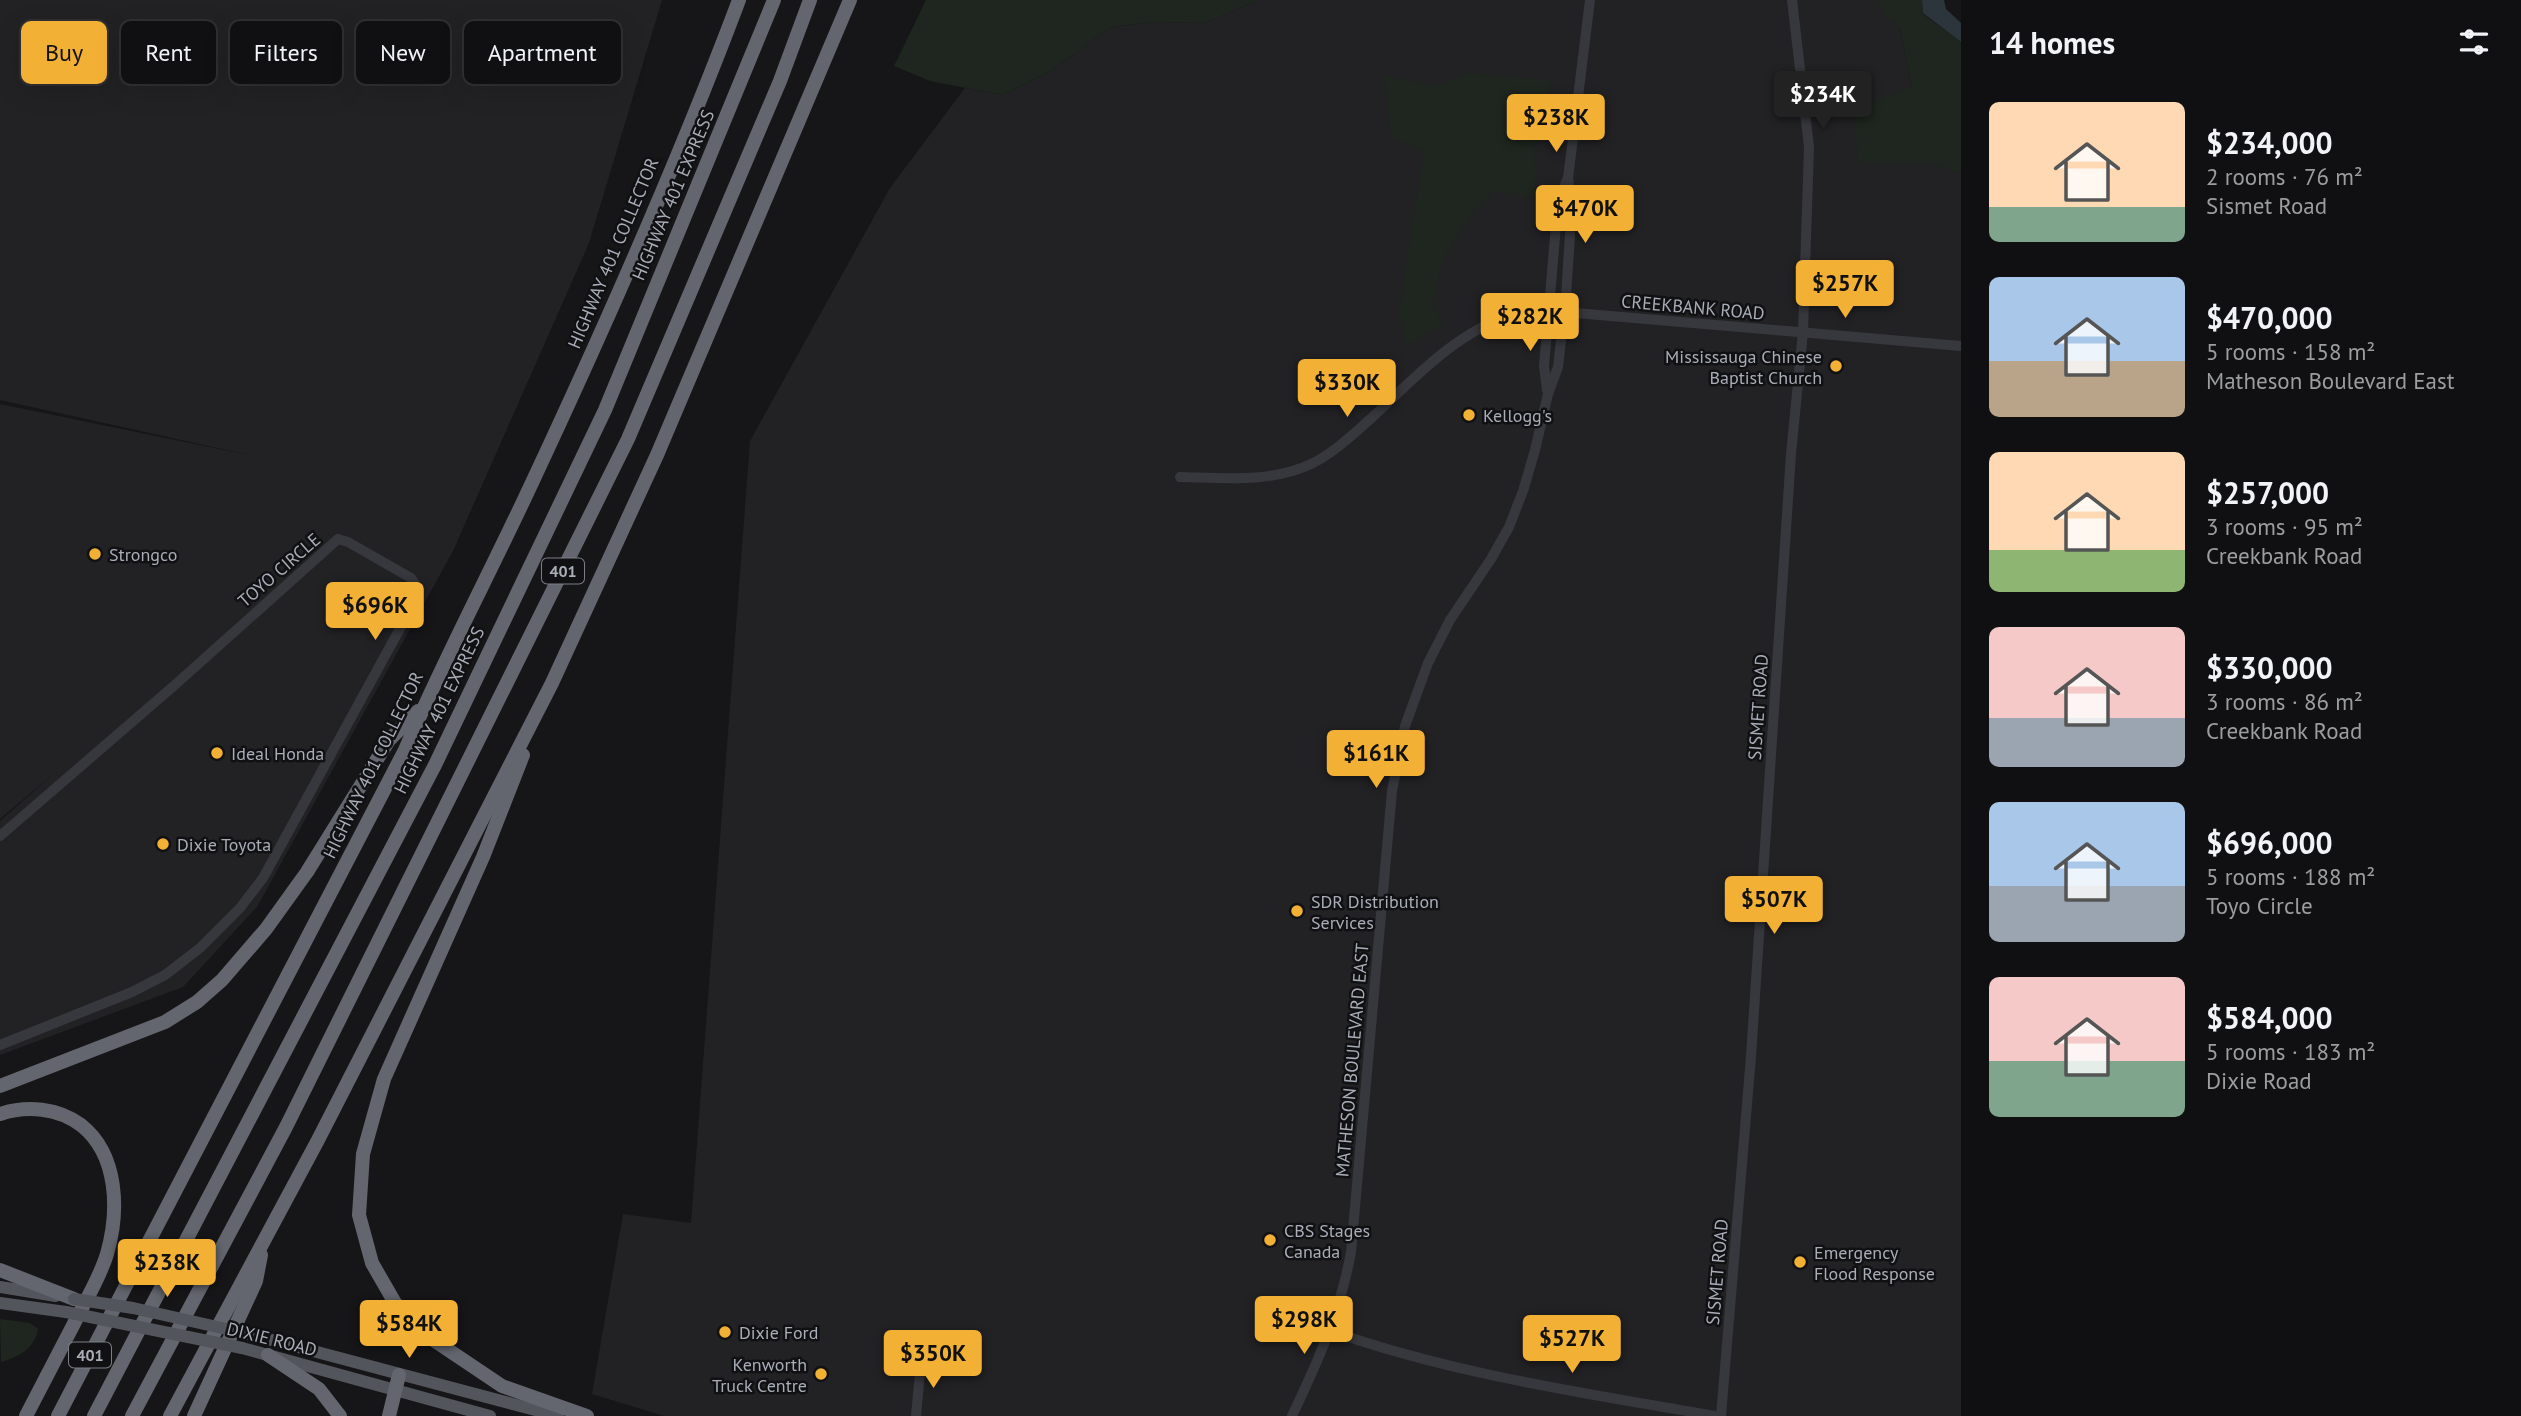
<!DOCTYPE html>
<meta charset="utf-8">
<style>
:root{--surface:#101012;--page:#19191b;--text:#f1f3f6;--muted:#9c9d9f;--line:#303032;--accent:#f2b134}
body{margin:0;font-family:"PT Sans",sans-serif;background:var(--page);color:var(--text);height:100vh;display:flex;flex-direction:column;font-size:26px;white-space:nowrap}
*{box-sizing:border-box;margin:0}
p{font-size:23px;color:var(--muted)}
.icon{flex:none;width:38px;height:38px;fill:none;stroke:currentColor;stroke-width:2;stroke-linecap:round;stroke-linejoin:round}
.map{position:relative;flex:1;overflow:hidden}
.sheet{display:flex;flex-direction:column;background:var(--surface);width:560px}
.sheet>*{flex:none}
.guide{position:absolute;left:21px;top:21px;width:665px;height:63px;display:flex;gap:14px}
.price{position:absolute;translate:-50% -60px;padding:0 16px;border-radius:7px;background:var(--accent);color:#111;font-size:23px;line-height:46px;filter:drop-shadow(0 2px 4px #0008)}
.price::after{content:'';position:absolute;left:50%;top:42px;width:21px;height:16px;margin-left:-10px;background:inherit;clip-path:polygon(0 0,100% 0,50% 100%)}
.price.on{background:#222;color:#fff}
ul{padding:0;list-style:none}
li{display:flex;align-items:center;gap:21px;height:175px;padding:0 28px}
li span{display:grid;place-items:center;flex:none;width:196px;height:140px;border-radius:10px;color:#555}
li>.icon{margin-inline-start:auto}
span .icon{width:84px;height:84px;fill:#fffc;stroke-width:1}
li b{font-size:30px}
h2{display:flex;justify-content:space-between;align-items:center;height:84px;padding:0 28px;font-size:30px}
.pill{padding:0 24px;border-radius:10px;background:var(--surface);box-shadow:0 7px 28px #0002,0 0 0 2px var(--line);font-size:24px;line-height:63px}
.pill.on{background:var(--accent);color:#111}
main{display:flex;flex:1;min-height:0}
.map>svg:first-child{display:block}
</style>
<main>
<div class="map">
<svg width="1961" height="1416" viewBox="0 0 1961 1416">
<rect width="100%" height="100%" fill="#161618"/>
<g fill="#222225">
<polygon points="0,0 662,0 589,243 453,551 257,907 183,987 0,1055 0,821 59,769 0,819 0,404 263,458 0,400"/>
<polygon points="1258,0 1876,0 1888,18 1900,28 1912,87 1933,151 1951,169 1961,173 1961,1416 664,1416 592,1394 623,1214 691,1223 750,441 890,188 965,88 1002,95 1049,72 1111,27 1156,22 1205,23"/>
</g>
<g fill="#1e261f">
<polygon points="926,0 1258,0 1205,23 1156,22 1111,27 1049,72 1002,95 930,81 894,66"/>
<polygon points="1876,0 1922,0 1923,14 1961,42 1961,173 1929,163 1858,163 1854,108 1912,87 1900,28 1888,19"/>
<polygon points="1466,73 1552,80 1539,114 1534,148 1537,198 1494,191 1465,223 1442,262 1432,305 1444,323 1406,346 1399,310 1424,152 1391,137 1384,75 1436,86"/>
<path d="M0,1319L30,1323L38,1329C35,1348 19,1357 1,1362Z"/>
</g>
<polygon fill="#2c353c" points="1922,0 1944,0 1946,9 1961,23 1961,42 1923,13"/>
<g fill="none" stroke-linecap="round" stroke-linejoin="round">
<g stroke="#37383d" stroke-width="10">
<polyline points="1547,390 1544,366 1558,202 1567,180"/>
<path d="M1180,477C1223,478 1271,483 1311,464C1332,454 1350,437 1367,422C1410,383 1454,333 1511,315C1528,310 1547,311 1564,312L1961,346"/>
<polyline points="0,836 176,684 338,539 348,542 411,578 416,586 414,603 263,878 240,908 200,948 165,975 132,992 0,1045"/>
<path d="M1331,1331C1456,1375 1586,1393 1715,1416"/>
<polyline points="916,1416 921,1361"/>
<path d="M1292,1416C1318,1361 1340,1313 1351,1252L1392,791L1405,726L1428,663L1450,620L1491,559L1509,527L1523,491L1535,450L1548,394L1558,367L1566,296L1572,204L1568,178L1590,0"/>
<polyline points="1721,1416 1751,1056 1791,454 1803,332 1809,147 1792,0"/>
</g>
<g stroke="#53555c" stroke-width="12">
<polyline points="0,1287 56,1296"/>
<polyline points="0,1303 66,1312"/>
<polyline points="253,1335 558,1416"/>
<polyline points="242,1348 490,1416"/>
</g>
<g stroke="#63666e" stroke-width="14">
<polyline points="523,755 483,857 384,1079 363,1154 359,1215 372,1263 395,1303 429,1337 502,1386 587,1416"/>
<polyline points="0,1086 165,1022 197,1002 222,980 266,929 307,872 389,740 418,711"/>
<path d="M0,1114C27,1105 58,1108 81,1125C119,1155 119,1212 107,1254C101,1274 90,1293 80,1312C62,1347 44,1381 26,1416"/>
<polyline points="0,1270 74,1299"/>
<polyline points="268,1355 319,1389 340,1416"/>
<path d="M58,1416L405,750C443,661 489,575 530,487C605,327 677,165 739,0"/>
<polyline points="94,1416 435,765 605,410 774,0"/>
<polyline points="132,1416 286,1127 628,439 780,81 810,0"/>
<polyline points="170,1416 318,1140 552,683 657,455 850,0"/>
<polyline points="194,1416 256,1281 261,1255"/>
<polyline points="389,1416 399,1375"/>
</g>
<g stroke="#53555c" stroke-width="12">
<polyline points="74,1299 133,1308 253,1335"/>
<polyline points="66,1312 242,1348"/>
</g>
</g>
<g fill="#f2b134" stroke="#111113" stroke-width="2.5">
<circle cx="1836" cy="366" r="7"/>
<circle cx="1469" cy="415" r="7"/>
<circle cx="95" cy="554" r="7"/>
<circle cx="217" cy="753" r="7"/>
<circle cx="163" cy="844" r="7"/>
<circle cx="1297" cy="911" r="7"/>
<circle cx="1270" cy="1240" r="7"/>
<circle cx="1800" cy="1262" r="7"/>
<circle cx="725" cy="1332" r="7"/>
<circle cx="821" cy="1374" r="7"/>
</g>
<g text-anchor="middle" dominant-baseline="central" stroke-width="5" stroke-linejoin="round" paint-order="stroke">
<g fill="#111113" stroke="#7b7e86" stroke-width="2">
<rect x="542" y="558.5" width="42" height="25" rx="5"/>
<rect x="69" y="1342.5" width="42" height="25" rx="5"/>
</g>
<g font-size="16" font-weight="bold" fill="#a8adb8">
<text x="563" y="571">401</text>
<text x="90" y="1355">401</text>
</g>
<g font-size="18" fill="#a8adb8" stroke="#111113">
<text transform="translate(673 195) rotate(-67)">HIGHWAY 401 EXPRESS</text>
<text transform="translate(613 253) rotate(-67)">HIGHWAY 401 COLLECTOR</text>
<text transform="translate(1693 307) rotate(5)">CREEKBANK ROAD</text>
<text transform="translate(279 570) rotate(-41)">TOYO CIRCLE</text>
<text transform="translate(1758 707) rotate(-86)">SISMET ROAD</text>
<text transform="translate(439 710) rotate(-64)">HIGHWAY 401 EXPRESS</text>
<text transform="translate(373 765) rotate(-64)">HIGHWAY 401 COLLECTOR</text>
<text transform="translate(1352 1060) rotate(-85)">MATHESON BOULEVARD EAST</text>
<text transform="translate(1717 1272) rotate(-85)">SISMET ROAD</text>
<text transform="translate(272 1339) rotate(14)">DIXIE ROAD</text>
</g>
<g font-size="18" fill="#a8adb8" stroke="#111113" text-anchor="start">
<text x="1822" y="356" text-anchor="end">Mississauga Chinese<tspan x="1822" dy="21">Baptist Church</tspan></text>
<text x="1483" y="415">Kellogg's</text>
<text x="109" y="554">Strongco</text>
<text x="231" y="753">Ideal Honda</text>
<text x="177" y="844">Dixie Toyota</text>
<text x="1311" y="901">SDR Distribution<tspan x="1311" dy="21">Services</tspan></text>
<text x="1284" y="1230">CBS Stages<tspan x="1284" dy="21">Canada</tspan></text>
<text x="1814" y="1252">Emergency<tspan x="1814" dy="21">Flood Response</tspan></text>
<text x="739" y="1332">Dixie Ford</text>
<text x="807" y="1364" text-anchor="end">Kenworth<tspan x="807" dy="21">Truck Centre</tspan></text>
</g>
</g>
</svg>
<b class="price on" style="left:1823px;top:131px">$234K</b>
<b class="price" style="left:1556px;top:154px">$238K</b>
<b class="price" style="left:1585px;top:245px">$470K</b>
<b class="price" style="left:1845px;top:320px">$257K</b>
<b class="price" style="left:1530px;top:353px">$282K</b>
<b class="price" style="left:1347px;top:419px">$330K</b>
<b class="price" style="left:375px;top:642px">$696K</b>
<b class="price" style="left:1376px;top:790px">$161K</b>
<b class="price" style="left:1774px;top:936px">$507K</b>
<b class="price" style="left:167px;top:1299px">$238K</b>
<b class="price" style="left:1304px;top:1356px">$298K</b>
<b class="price" style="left:409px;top:1360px">$584K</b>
<b class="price" style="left:1572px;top:1375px">$527K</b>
<b class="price" style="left:933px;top:1390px">$350K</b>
<div class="guide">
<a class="pill on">Buy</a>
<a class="pill">Rent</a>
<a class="pill">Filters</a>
<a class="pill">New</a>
<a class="pill">Apartment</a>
</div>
</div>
<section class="sheet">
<h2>14 homes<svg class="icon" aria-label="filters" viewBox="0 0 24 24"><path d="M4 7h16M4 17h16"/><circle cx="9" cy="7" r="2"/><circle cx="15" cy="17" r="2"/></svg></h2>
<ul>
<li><span style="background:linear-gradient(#ffd9b3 75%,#7fa58c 0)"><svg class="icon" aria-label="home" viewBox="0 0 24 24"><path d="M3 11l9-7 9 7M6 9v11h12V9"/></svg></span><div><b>$234,000</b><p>2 rooms · 76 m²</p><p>Sismet Road</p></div></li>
<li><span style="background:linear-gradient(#a9c7e8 60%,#b9a48a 0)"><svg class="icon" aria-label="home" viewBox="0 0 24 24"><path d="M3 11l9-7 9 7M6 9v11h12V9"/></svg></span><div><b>$470,000</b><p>5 rooms · 158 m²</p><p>Matheson Boulevard East</p></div></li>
<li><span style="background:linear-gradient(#ffd9b3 70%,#8fb573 0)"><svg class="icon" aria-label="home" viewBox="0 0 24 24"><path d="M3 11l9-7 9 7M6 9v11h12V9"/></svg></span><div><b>$257,000</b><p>3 rooms · 95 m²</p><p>Creekbank Road</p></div></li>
<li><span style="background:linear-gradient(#f6c9c9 65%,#9aa5b1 0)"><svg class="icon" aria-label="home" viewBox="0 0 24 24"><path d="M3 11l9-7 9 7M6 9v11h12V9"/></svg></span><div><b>$330,000</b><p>3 rooms · 86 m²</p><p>Creekbank Road</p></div></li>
<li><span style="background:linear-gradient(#a9c7e8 60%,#9aa5b1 0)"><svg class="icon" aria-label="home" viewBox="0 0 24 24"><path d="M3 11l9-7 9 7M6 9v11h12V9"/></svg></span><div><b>$696,000</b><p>5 rooms · 188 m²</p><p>Toyo Circle</p></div></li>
<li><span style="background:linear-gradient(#f6c9c9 60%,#7fa58c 0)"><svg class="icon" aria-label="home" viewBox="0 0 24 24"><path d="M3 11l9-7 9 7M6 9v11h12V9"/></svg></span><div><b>$584,000</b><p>5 rooms · 183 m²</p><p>Dixie Road</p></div></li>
</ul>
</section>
</main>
